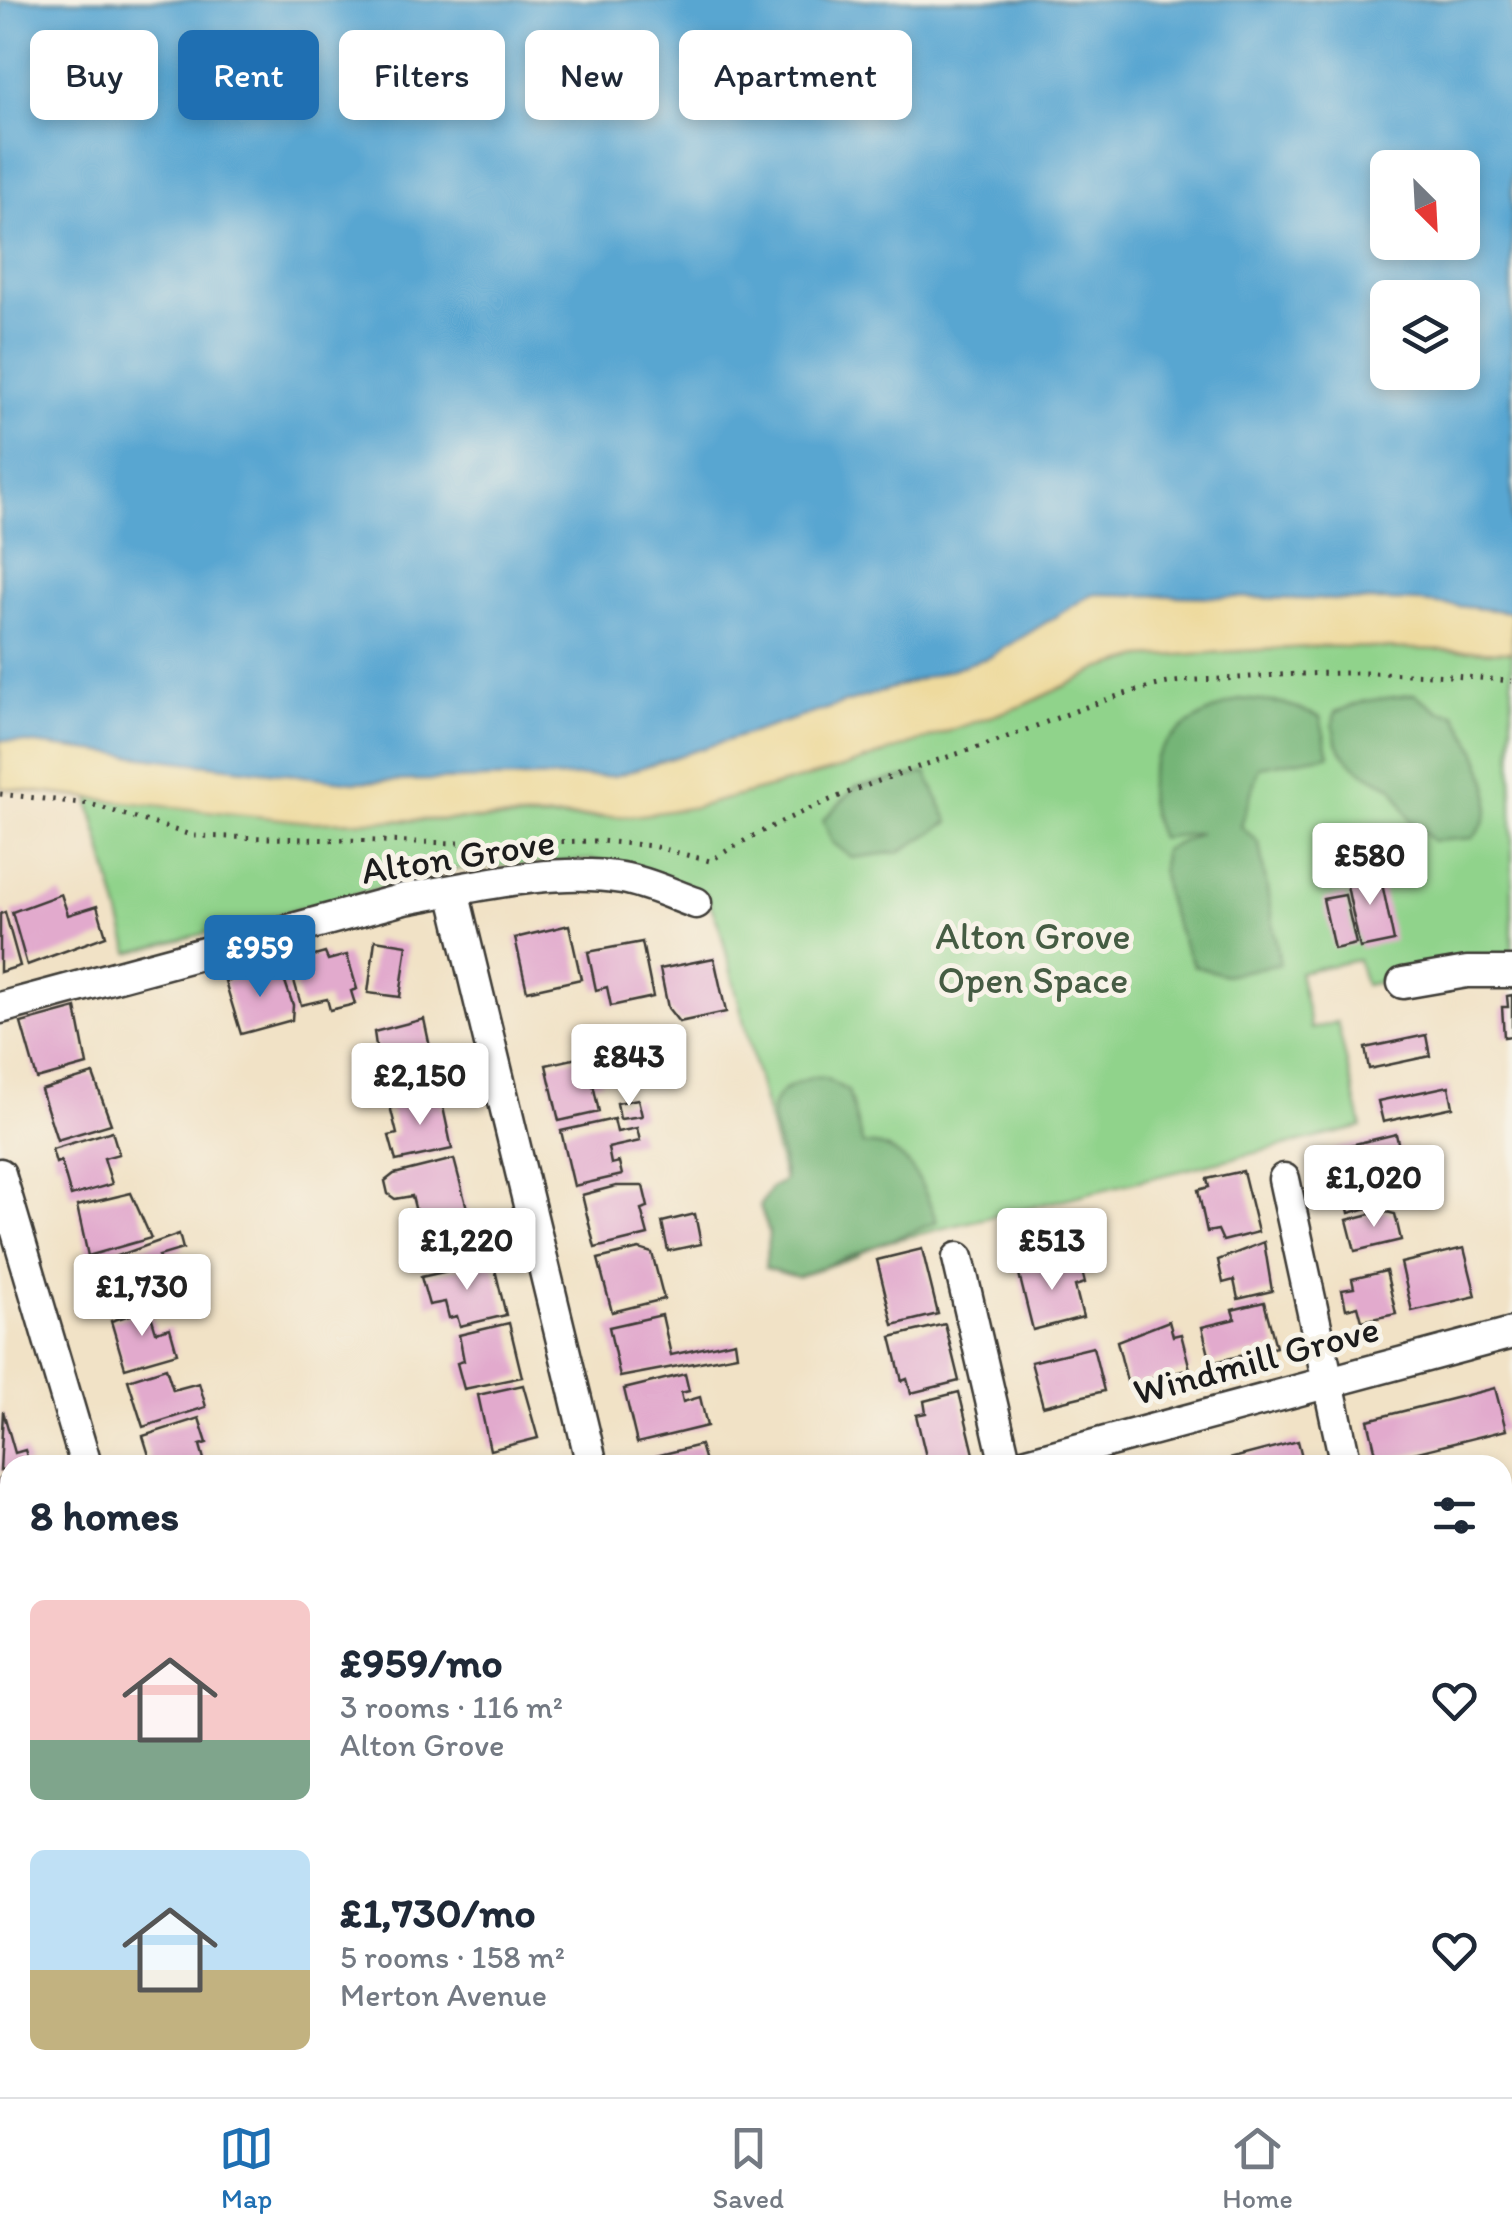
<!DOCTYPE html>
<meta charset="utf-8">
<style>
:root{--surface:#fff;--page:#f2f2f3;--text:#1f2937;--muted:#747a83;--line:#e0e1e3;--accent:#1f6fb2}
body{margin:0;font-family:Itim,sans-serif;background:var(--page);color:var(--text);height:100vh;display:flex;flex-direction:column;font-size:38px;white-space:nowrap}
*{box-sizing:border-box;margin:0}
p{font-size:32px;color:var(--muted)}
.icon{flex:none;width:55px;height:55px;fill:none;stroke:currentColor;stroke-width:2;stroke-linecap:round;stroke-linejoin:round}
.map{position:relative;flex:1;overflow:hidden}
.side{position:absolute;left:0px;top:1455px;width:1512px;height:642px;display:flex;flex-direction:column;background:var(--surface);border-radius:30px 30px 0 0;box-shadow:0 5px 15px #0003}
.side>*{flex:none}
.hud{position:absolute;left:30px;top:30px;width:1000px;height:90px;display:flex;gap:20px}
.needle{width:65px;rotate:156deg}
.tools{position:absolute;left:1370px;top:150px;display:grid;gap:20px}
.tools a{display:grid;place-items:center;width:110px;height:110px;border-radius:15px;background:var(--surface);box-shadow:0 5px 15px #0003;font-size:50px}
.price{position:absolute;translate:-50% -85px;padding:0 22px;border-radius:10px;background:#fff;color:#222;font-size:32px;line-height:65px;filter:drop-shadow(0 2px 5px #0008)}
.price::after{content:'';position:absolute;left:50%;top:60px;width:30px;height:22px;margin-left:-15px;background:inherit;clip-path:polygon(0 0,100% 0,50% 100%)}
.price.on{background:var(--accent);color:#fff}
ul{padding:0;list-style:none}
li{display:flex;align-items:center;gap:30px;height:250px;padding:0 30px}
li span{display:grid;place-items:center;flex:none;width:280px;height:200px;border-radius:15px;color:#555}
li>.icon{margin-inline-start:auto}
span .icon{width:120px;height:120px;fill:#fffc;stroke-width:1}
li b{font-size:42px}
h2{display:flex;justify-content:space-between;align-items:center;height:120px;padding:0 30px;font-size:42px}
.tag{padding:0 35px;border-radius:15px;background:var(--surface);box-shadow:0 5px 15px #0003;font-size:35px;line-height:90px}
.tag.on{background:var(--accent);color:#fff}
.dock{display:flex;justify-content:space-around;align-items:center;height:140px;border-top:2px solid var(--line);background:var(--surface);font-size:28px;color:var(--muted)}
.dock a{display:grid;justify-items:center;gap:5px}
.dock .on{color:var(--accent)}
.map>svg:first-child{display:block}
</style>
<div class="map">
<svg width="1512" height="2097" viewBox="0 0 1512 2097">
<rect width="100%" height="100%" fill="#f7f3e8"/>
<filter id="ink" filterUnits="userSpaceOnUse"><feTurbulence type="fractalNoise" baseFrequency=".01" numOctaves="2"/><feDisplacementMap in="SourceGraphic" scale="20" xChannelSelector="R" yChannelSelector="G"/><feConvolveMatrix kernelMatrix="1 2 1 2 8 2 1 2 1" color-interpolation-filters="sRGB"/></filter>
<filter id="wash" filterUnits="userSpaceOnUse"><feTurbulence type="fractalNoise" baseFrequency=".0048" numOctaves="4" result="noise"/><feDisplacementMap in="SourceGraphic" scale="40" xChannelSelector="R" yChannelSelector="G"/><feGaussianBlur stdDeviation="2.25" result="paint"/><feColorMatrix in="noise" values="0 0 0 0 0 0 0 0 0 0 0 0 0 0 0 0 0 1.4 0 .05"/><feComposite in="paint" operator="in"/></filter>
<g filter="url(#wash)">
<rect width="100%" height="100%" fill="#f1e2c6"/>
<polygon fill="#90d38b" stroke="#567854" stroke-width="2.5" points="1322,646 1512,652 1512,972 1402,978 1365,985 1358,960 1299,972 1311,1029 1337,1022 1362,1127 870,1246 858,1256 797,1277 765,1268 769,1232 760,1206 771,1188 784,1181 720,928 706,894 593,860 448,870 130,953 90,804 91,797 309,822 597,818 696,807 842,768 1027,704 1102,668 1142,657"/>
<g fill="#74b577" stroke="#48684a" stroke-width="2.5">
<path d="M1415,694L1439,711L1455,714C1478,751 1508,801 1473,838L1433,841L1410,821L1393,787C1359,772 1326,752 1335,712L1365,701Z"/>
<path d="M1240,699L1283,703L1320,717L1329,755L1259,767L1241,826L1259,843L1280,964L1225,975L1194,966C1176,927 1158,894 1163,850L1200,833L1160,838C1126,760 1171,725 1240,699Z"/>
<polygon points="926,773 949,822 900,852 852,858 832,842 823,820 856,787"/>
<path d="M814,1077L825,1078L848,1091L863,1145C909,1142 923,1187 937,1222L797,1277L765,1268L769,1232L760,1206L771,1188L784,1181C788,1137 739,1098 814,1077Z"/>
</g>
<polygon fill="#eeda9e" stroke="#857b5d" stroke-width="2.5" points="1512,546 1512,652 1322,646 1142,657 1102,668 1027,704 842,768 696,807 634,816 309,822 0,788 0,679 997,572"/>
<path fill="#58a6d1" stroke="#3a6176" stroke-width="2.5" fill-rule="evenodd" d="M0,0H1512V612L1420,602L1092,594L990,657L615,776L353,782L0,740ZM1388,168H1462V242H1388ZM1388,298H1462V372H1388Z"/>
<g id="blocks">
<g fill="#e2aacd">
<polygon points="1379,869 1394,941 1360,948 1345,876"/>
<polygon points="61,894 68,915 97,906 106,936 27,965 12,912"/>
<polygon points="1345,895 1356,944 1334,949 1323,899"/>
<polygon points="5,912 20,966 0,972 0,914"/>
<polygon points="569,925 581,979 527,991 515,938"/>
<polygon points="375,940 407,945 400,997 368,993"/>
<polygon points="642,942 653,997 611,1006 607,987 596,990 588,952"/>
<polygon points="325,953 328,960 347,955 357,989 351,991 355,1004 330,1010 327,999 301,1005 289,963"/>
<polygon points="714,958 726,1012 679,1022 668,1008 660,969"/>
<polygon points="280,967 293,1005 292,1020 241,1034 225,981"/>
<polygon points="1512,995 1512,1036 1504,1037 1502,1007 1508,1007 1507,996"/>
<polygon points="76,1008 87,1065 37,1079 21,1023"/>
<polygon points="424,1019 436,1075 382,1088 374,1032"/>
<polygon points="1426,1035 1430,1056 1369,1069 1365,1048"/>
<polygon points="596,1054 602,1082 593,1084 599,1112 559,1121 546,1065"/>
<polygon points="93,1074 111,1124 57,1140 41,1090"/>
<polygon points="1449,1086 1453,1107 1383,1122 1378,1101"/>
<polygon points="440,1093 452,1149 396,1161 389,1136 397,1134 390,1106"/>
<polygon points="638,1099 642,1116 620,1119 617,1103"/>
<polygon points="614,1119 617,1132 637,1128 640,1141 608,1148 611,1164 619,1162 622,1175 574,1186 561,1131"/>
<polygon points="112,1131 119,1154 104,1158 112,1184 71,1196 61,1161 56,1163 52,1149"/>
<polygon points="1396,1134 1403,1164 1374,1171 1375,1176 1401,1170 1406,1187 1380,1193 1383,1204 1349,1213 1334,1149"/>
<polygon points="454,1159 468,1212 419,1224 412,1196 395,1199 388,1194 385,1181 394,1174"/>
<polygon points="1243,1171 1258,1232 1223,1241 1218,1230 1207,1232 1198,1190 1209,1187 1207,1179"/>
<polygon points="616,1186 643,1186 648,1207 641,1209 648,1235 595,1248 582,1195"/>
<polygon points="131,1193 151,1238 88,1256 77,1206"/>
<polygon points="1382,1211 1395,1214 1401,1240 1355,1251 1347,1220"/>
<polygon points="695,1214 701,1244 668,1251 662,1222"/>
<polygon points="1078,1214 1084,1235 1071,1239 1073,1245 1020,1259 1013,1231"/>
<polygon points="481,1221 493,1254 440,1266 433,1235"/>
<polygon points="179,1234 183,1249 159,1256 163,1268 177,1263 185,1287 111,1310 98,1263"/>
<polygon points="1264,1242 1272,1291 1238,1299 1234,1280 1223,1283 1218,1260"/>
<polygon points="1464,1248 1476,1296 1412,1311 1401,1263"/>
<polygon points="639,1249 652,1253 664,1299 612,1312 598,1259"/>
<polygon points="922,1249 938,1314 893,1325 877,1260"/>
<polygon points="1068,1257 1071,1269 1081,1267 1085,1283 1075,1286 1083,1317 1033,1330 1018,1270"/>
<polygon points="493,1261 506,1315 460,1326 457,1316 449,1318 445,1302 429,1305 421,1277"/>
<polygon points="1386,1271 1396,1314 1362,1321 1358,1306 1346,1309 1342,1290 1354,1288 1352,1279"/>
<polygon points="1264,1302 1276,1347 1211,1363 1202,1327 1235,1319 1232,1310"/>
<polygon points="149,1309 156,1332 170,1328 177,1353 125,1368 111,1321"/>
<polygon points="662,1315 671,1355 735,1341 737,1355 620,1377 609,1327"/>
<polygon points="1169,1321 1173,1336 1181,1334 1190,1369 1128,1385 1117,1341"/>
<polygon points="509,1323 522,1377 464,1389 457,1363 464,1361 459,1335"/>
<polygon points="945,1324 959,1381 911,1393 907,1379 902,1381 891,1337"/>
<polygon points="1093,1347 1104,1391 1043,1406 1031,1362"/>
<polygon points="166,1368 173,1390 199,1383 206,1407 143,1427 128,1380"/>
<polygon points="685,1374 689,1391 681,1393 683,1402 700,1397 707,1426 637,1443 624,1389"/>
<polygon points="523,1385 538,1438 490,1450 478,1395"/>
<polygon points="1495,1388 1506,1430 1378,1462 1368,1420"/>
<polygon points="959,1392 974,1454 928,1465 916,1415 926,1413 924,1401"/>
<polygon points="3,1411 15,1453 25,1450 29,1463 0,1471"/>
<polygon points="199,1418 207,1443 200,1445 205,1463 152,1465 143,1436"/>
<polygon points="1298,1441 1304,1465 1210,1465 1210,1464"/>
<polygon points="700,1445 706,1465 654,1465 652,1457"/>
<polygon points="10,1475 10,1526 0,1529 0,1478"/>
<polygon points="10,1535 10,1575 9,1575 6,1564 0,1566 0,1538"/>
<polygon points="10,1625 10,1674 0,1677 0,1638 7,1636"/>
<polygon points="1512,1744 1512,1761 1506,1763 1512,1787 1512,1831 1502,1833 1502,1746"/>
<polygon points="10,1779 10,1823 0,1825 0,1782"/>
<polygon points="1508,1857 1512,1860 1512,1946 1502,1975 1502,1867"/>
<polygon points="128,2088 200,2088 202,2097 131,2097"/>
<polygon points="338,2088 400,2088 406,2094 341,2097"/>
<polygon points="598,2088 631,2088 632,2091 600,2097"/>
<polygon points="671,2088 694,2088 696,2097 648,2097 648,2093"/>
<polygon points="794,2088 842,2088 845,2097 797,2097"/>
<polygon points="1363,2088 1400,2088 1402,2097 1365,2097"/>
</g>
</g>
</g>
<g filter="url(#ink)">
<use href="#blocks" fill-opacity="0" stroke="#3c3a36" stroke-width="2.5"/>
<g fill="none" stroke-linecap="round" stroke-linejoin="round">
<g stroke="#3c3a36" stroke-width="20">
<polyline id="lane" points="1155,2088 1157,2097"/>
</g>
<g stroke="#3c3a36" stroke-width="35">
<g id="street">
<polyline points="453,891 592,1465"/>
<polyline points="1403,983 1467,972 1512,972"/>
<path d="M0,1008L404,899C472,887 553,867 622,878C647,882 673,895 696,903"/>
<polyline points="0,1174 86,1465"/>
<polyline points="1284,1179 1346,1465"/>
<polyline points="958,1258 1006,1465"/>
<polyline points="1020,1465 1512,1333"/>
<polyline points="0,1727 10,1724"/>
<polyline points="269,2088 272,2097"/>
<polyline points="744,2088 747,2097"/>
<polyline points="1310,2088 1312,2097"/>
</g>
</g>
<g stroke="#3c3a36" stroke-width="5" stroke-dasharray="2.5 8" stroke-linecap="butt">
<path d="M0,794L90,804L194,836L454,843L602,841L652,846L710,861C793,809 883,778 975,748C1038,728 1097,698 1163,684C1187,679 1213,680 1238,678C1330,670 1420,672 1512,681"/>
<polyline points="950,1465 976,1459"/>
<polyline points="1502,1520 1512,1518"/>
<polyline points="1502,1678 1512,1675"/>
<polyline points="1502,1841 1512,1839"/>
<polyline points="1502,2044 1512,2042"/>
</g>
<use href="#lane" stroke="#fff" stroke-width="15"/>
<use href="#street" stroke="#fff" stroke-width="30"/>
</g>
</g>
<g text-anchor="middle" dominant-baseline="central" stroke-width="10" stroke-linejoin="round" paint-order="stroke">
<g font-size="38" fill="#1c1c1c" stroke="#f7f3e8">
<text transform="translate(458 856) rotate(-9)">Alton Grove</text>
<text transform="translate(1256 1360) rotate(-15)">Windmill Grove</text>
</g>
<g font-size="38" fill="#455c43" stroke="#f7f3e8">
<text x="1033" y="936">Alton Grove<tspan x="1033" dy="44">Open Space</tspan></text>
</g>
</g>
</svg>
<div class="tools">
<a><svg class="needle" viewBox="-14 -14 28 28"><path d="M0-13l5 13h-10z" fill="#e53935"/><path d="M0 13l5-13h-10z" fill="#747a83"/></svg></a>
<a><svg class="icon" aria-label="layers" viewBox="0 0 24 24"><path d="M12 4l9 5-9 5-9-5zM3 14l9 5 9-5"/></svg></a>
</div>
<b class="price" style="left:1370px;top:908px">£580</b>
<b class="price on" style="left:260px;top:1000px">£959</b>
<b class="price" style="left:629px;top:1109px">£843</b>
<b class="price" style="left:420px;top:1128px">£2,150</b>
<b class="price" style="left:1374px;top:1230px">£1,020</b>
<b class="price" style="left:467px;top:1293px">£1,220</b>
<b class="price" style="left:1052px;top:1293px">£513</b>
<b class="price" style="left:142px;top:1339px">£1,730</b>
<div class="hud">
<a class="tag">Buy</a>
<a class="tag on">Rent</a>
<a class="tag">Filters</a>
<a class="tag">New</a>
<a class="tag">Apartment</a>
</div>
<section class="side">
<h2>8 homes<svg class="icon" aria-label="filters" viewBox="0 0 24 24"><path d="M4 7h16M4 17h16"/><circle cx="9" cy="7" r="2"/><circle cx="15" cy="17" r="2"/></svg></h2>
<ul>
<li><span style="background:linear-gradient(#f6c9c9 70%,#7fa58c 0)"><svg class="icon" aria-label="home" viewBox="0 0 24 24"><path d="M3 11l9-7 9 7M6 9v11h12V9"/></svg></span><div><b>£959/mo</b><p>3 rooms · 116 m²</p><p>Alton Grove</p></div><svg class="icon" aria-label="heart" viewBox="0 0 24 24"><path d="M12 20l-8-8c-3-5 5-10 8-4 3-6 11-1 8 4z"/></svg></li>
<li><span style="background:linear-gradient(#bfe0f5 60%,#c2b280 0)"><svg class="icon" aria-label="home" viewBox="0 0 24 24"><path d="M3 11l9-7 9 7M6 9v11h12V9"/></svg></span><div><b>£1,730/mo</b><p>5 rooms · 158 m²</p><p>Merton Avenue</p></div><svg class="icon" aria-label="heart" viewBox="0 0 24 24"><path d="M12 20l-8-8c-3-5 5-10 8-4 3-6 11-1 8 4z"/></svg></li>
</ul>
</section>
</div>
<nav class="dock">
<a class="on"><svg class="icon" aria-label="map" viewBox="0 0 24 24"><path d="M3 6l6-2 6 2 6-2v14l-6 2-6-2-6 2zM9 4v14M15 6v14"/></svg>Map</a>
<a><svg class="icon" aria-label="saved" viewBox="0 0 24 24"><path d="M7 4h10v16l-5-4-5 4z"/></svg>Saved</a>
<a><svg class="icon" aria-label="home" viewBox="0 0 24 24"><path d="M3 11l9-7 9 7M6 9v11h12V9"/></svg>Home</a>
</nav>
